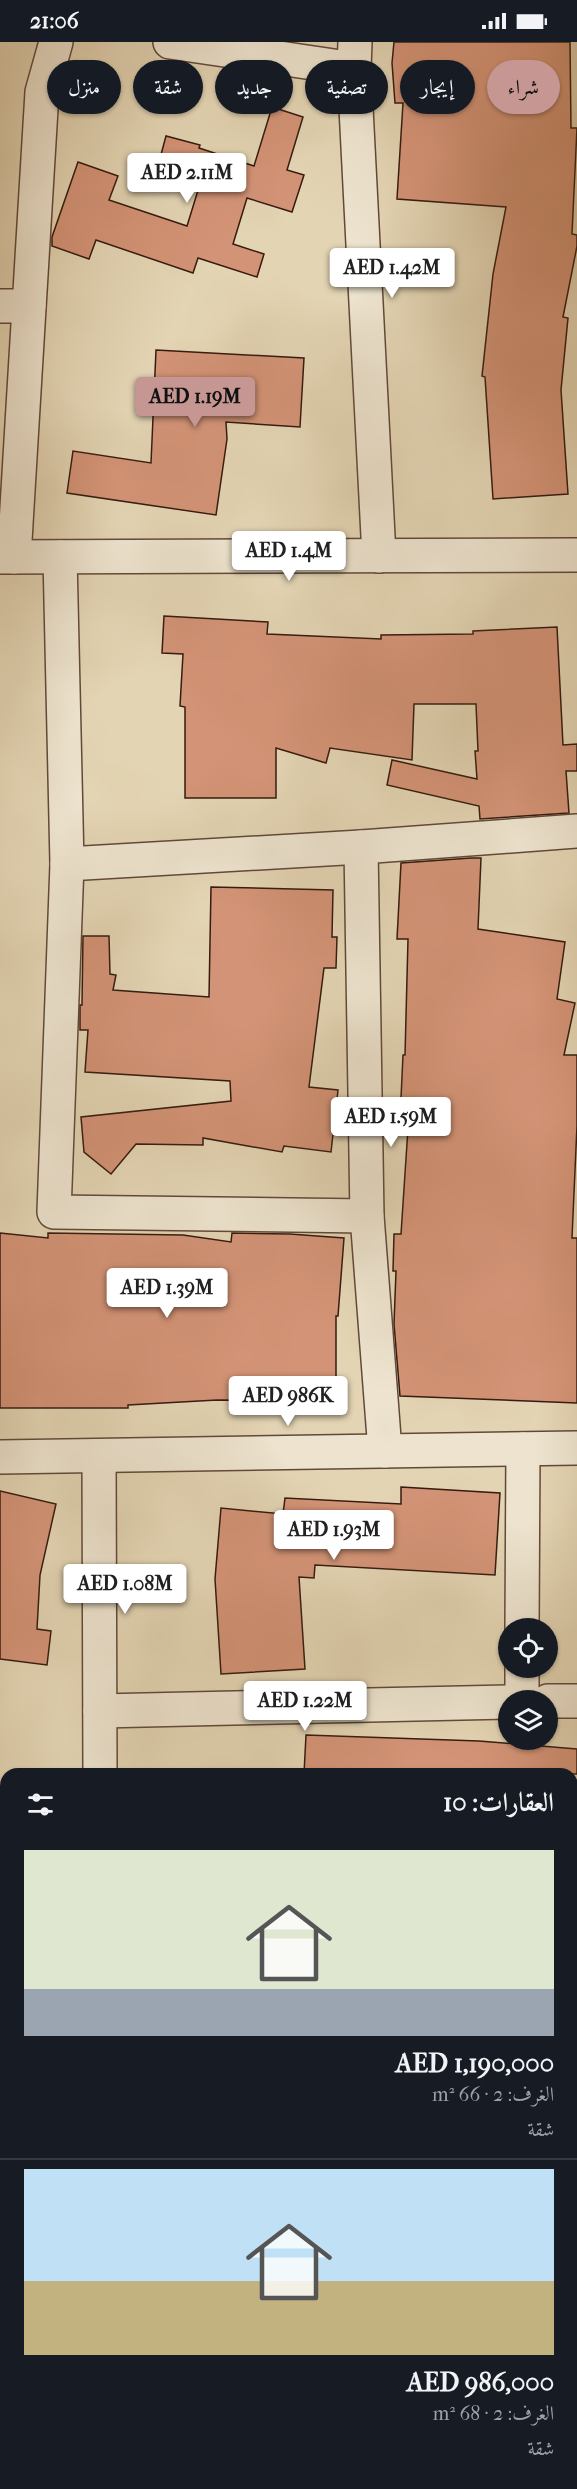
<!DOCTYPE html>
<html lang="ar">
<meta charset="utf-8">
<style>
:root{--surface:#171b24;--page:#20242c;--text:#f1f3f6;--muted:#9ea1a6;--line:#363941;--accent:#c59692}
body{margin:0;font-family:"IM FELL French Canon",Amiri,serif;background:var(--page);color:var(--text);direction:rtl;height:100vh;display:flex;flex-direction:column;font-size:22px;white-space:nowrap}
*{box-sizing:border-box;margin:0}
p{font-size:20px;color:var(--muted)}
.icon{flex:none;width:33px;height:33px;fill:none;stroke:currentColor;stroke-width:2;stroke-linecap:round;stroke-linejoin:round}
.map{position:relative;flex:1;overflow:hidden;direction:ltr}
.details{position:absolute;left:0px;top:1726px;width:578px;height:722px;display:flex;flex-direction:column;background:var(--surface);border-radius:18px 18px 0 0;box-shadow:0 2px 4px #0004;direction:rtl}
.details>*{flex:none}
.banner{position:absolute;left:18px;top:18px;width:542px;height:54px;direction:rtl;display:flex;gap:12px}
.buttons{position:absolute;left:498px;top:1576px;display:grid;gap:12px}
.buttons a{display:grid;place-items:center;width:60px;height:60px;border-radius:50%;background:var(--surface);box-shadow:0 2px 4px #0004;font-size:30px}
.price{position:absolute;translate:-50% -51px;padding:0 14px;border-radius:6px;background:#fff;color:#222;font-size:20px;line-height:39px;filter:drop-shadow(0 2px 3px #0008)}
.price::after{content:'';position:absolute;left:50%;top:36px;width:18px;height:14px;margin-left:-9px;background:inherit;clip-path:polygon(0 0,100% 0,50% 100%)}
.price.active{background:var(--accent);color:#111}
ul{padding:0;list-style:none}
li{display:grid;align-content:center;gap:12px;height:318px;padding:0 24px}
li+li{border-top:2px solid var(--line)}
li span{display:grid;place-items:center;height:186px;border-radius:0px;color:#555}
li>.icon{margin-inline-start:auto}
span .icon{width:108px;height:108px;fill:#fffc;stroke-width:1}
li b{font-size:26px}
h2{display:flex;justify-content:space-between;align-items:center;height:72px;padding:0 24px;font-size:26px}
.tag{padding:0 21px;border-radius:27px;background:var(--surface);box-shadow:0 2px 4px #0004;font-size:21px;line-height:54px}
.tag.active{background:var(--accent);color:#111}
.status{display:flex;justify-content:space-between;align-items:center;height:42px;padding:0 30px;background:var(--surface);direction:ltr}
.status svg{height:16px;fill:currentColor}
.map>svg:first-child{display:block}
</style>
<div class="status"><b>21:06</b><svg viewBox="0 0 49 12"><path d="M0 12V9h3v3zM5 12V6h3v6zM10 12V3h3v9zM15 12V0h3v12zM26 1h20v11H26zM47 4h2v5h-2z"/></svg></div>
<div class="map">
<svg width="577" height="2447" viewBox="0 0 577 2447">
<rect width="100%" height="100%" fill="#e3d4b3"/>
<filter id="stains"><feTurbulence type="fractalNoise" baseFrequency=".00333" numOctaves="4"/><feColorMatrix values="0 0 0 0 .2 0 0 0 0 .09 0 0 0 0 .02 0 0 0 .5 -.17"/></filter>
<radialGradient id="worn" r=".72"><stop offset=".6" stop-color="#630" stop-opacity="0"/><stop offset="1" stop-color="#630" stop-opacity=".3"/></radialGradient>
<g fill="#d39376" stroke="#361b10" stroke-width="1.5">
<polygon points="394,0 570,0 571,86 577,86 572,192 577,193 577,204 563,275 568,276 561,348 568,452 493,457 485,335 482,334 493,232 506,165 397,157 403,61 395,61 392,21"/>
<polygon points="272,65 303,75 287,128 304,133 292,170 247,156 233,202 264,212 257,235 198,216 193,231 96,198 89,217 52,204 52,195 78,120 118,134 109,158 187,184 203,132 159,120 166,94 200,103 199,106 254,124"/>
<polygon points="156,308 304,316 300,385 226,380 227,397 216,473 67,451 73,409 151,421"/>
<polygon points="164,574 268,580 267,592 381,597 381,593 473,592 473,589 557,585 563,703 577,702 577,729 566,729 569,771 480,777 479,764 387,743 392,718 477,737 475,709 478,709 476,662 414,662 412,718 330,706 326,721 276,706 276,756 185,756 185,665 180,664 183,612 162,611"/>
<polygon points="471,816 481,816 478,887 565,900 557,957 575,961 564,1013 577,1013 577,1084 572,1196 577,1196 577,1361 400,1354 394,1282 396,1229 393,1229 394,1192 401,1192 410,1056 401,1056 403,1013 405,1013 408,897 397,897 401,821"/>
<polygon points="211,845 333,848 332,895 337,895 336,926 324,926 309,1045 338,1048 331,1110 284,1104 282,1110 203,1096 203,1103 136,1102 111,1132 84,1110 81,1075 231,1059 230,1039 85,1030 88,988 80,988 80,963 82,963 83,894 109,894 110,932 116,933 113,948 209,955"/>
<polygon points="0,1191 48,1196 48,1191 183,1193 231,1200 232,1191 290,1192 344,1196 338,1274 336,1274 336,1359 217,1358 128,1363 128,1366 0,1366"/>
<polygon points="401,1445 500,1451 495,1533 315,1523 314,1536 299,1535 305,1627 221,1632 215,1537 221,1466 283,1472 285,1456 401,1462"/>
<polygon points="0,1449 56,1462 40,1533 37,1587 51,1589 47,1623 0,1617"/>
<polygon points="306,1693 479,1699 577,1707 577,1732 304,1732"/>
</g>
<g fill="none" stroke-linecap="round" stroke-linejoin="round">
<g stroke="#614939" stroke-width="36">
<g id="minor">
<polyline points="170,0 354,27"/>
<polyline points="355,0 354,27 379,514"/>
<polyline points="0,264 29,264"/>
<polyline points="0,515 577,513"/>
<polyline points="14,515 42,50 56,0"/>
<polyline points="60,515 67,822 54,1170 367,1174"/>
<polyline points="361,805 367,1174 385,1409"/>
<polyline points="67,822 361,805 577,789"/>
<polyline points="99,1414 100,1732"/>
<polyline points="0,1415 577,1406"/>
<polyline points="522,1587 523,1407"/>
<polyline points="522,1659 522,1626"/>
<polyline points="548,1659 577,1659"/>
<polyline points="100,1669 508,1660"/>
<polyline points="0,1767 6,1768"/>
<polyline points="572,1894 577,1893"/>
<polyline points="0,2028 6,2028"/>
<polyline points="392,2442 394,2447"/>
<polyline points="123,2447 136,2442"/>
</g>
</g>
<use href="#minor" stroke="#ede3ce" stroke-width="33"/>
</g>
<rect width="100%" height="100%" filter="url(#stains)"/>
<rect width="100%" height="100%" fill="url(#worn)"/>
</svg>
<div class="buttons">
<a><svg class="icon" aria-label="locate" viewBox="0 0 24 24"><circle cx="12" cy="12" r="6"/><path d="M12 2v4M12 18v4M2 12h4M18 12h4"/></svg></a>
<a><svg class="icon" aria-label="layers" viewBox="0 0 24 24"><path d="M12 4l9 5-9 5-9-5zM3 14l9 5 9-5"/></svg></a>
</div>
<b class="price" style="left:187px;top:162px">AED 2.11M</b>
<b class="price" style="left:392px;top:257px">AED 1.42M</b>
<b class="price active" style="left:195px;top:386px">AED 1.19M</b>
<b class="price" style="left:289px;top:540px">AED 1.4M</b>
<b class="price" style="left:391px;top:1106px">AED 1.59M</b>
<b class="price" style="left:167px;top:1277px">AED 1.39M</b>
<b class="price" style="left:288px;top:1385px">AED 986K</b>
<b class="price" style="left:334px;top:1519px">AED 1.93M</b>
<b class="price" style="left:125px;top:1573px">AED 1.08M</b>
<b class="price" style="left:305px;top:1690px">AED 1.22M</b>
<div class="banner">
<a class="tag active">شراء</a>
<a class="tag">إيجار</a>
<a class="tag">تصفية</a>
<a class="tag">جديد</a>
<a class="tag">شقة</a>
<a class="tag">منزل</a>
</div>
<section class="details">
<h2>العقارات: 10<svg class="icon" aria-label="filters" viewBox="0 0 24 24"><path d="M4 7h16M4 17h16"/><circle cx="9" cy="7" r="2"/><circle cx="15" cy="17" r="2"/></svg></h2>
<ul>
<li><span style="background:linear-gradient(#dfe7d0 75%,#9aa5b1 0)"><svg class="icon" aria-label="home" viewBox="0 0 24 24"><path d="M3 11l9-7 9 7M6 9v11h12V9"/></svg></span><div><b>AED 1,190,000</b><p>الغرف: 2 · 66 m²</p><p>شقة</p></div></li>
<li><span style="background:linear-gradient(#bfe0f5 60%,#c2b280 0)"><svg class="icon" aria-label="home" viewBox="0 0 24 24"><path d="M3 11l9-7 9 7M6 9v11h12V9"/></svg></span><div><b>AED 986,000</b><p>الغرف: 2 · 68 m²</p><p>شقة</p></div></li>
</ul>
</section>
</div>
